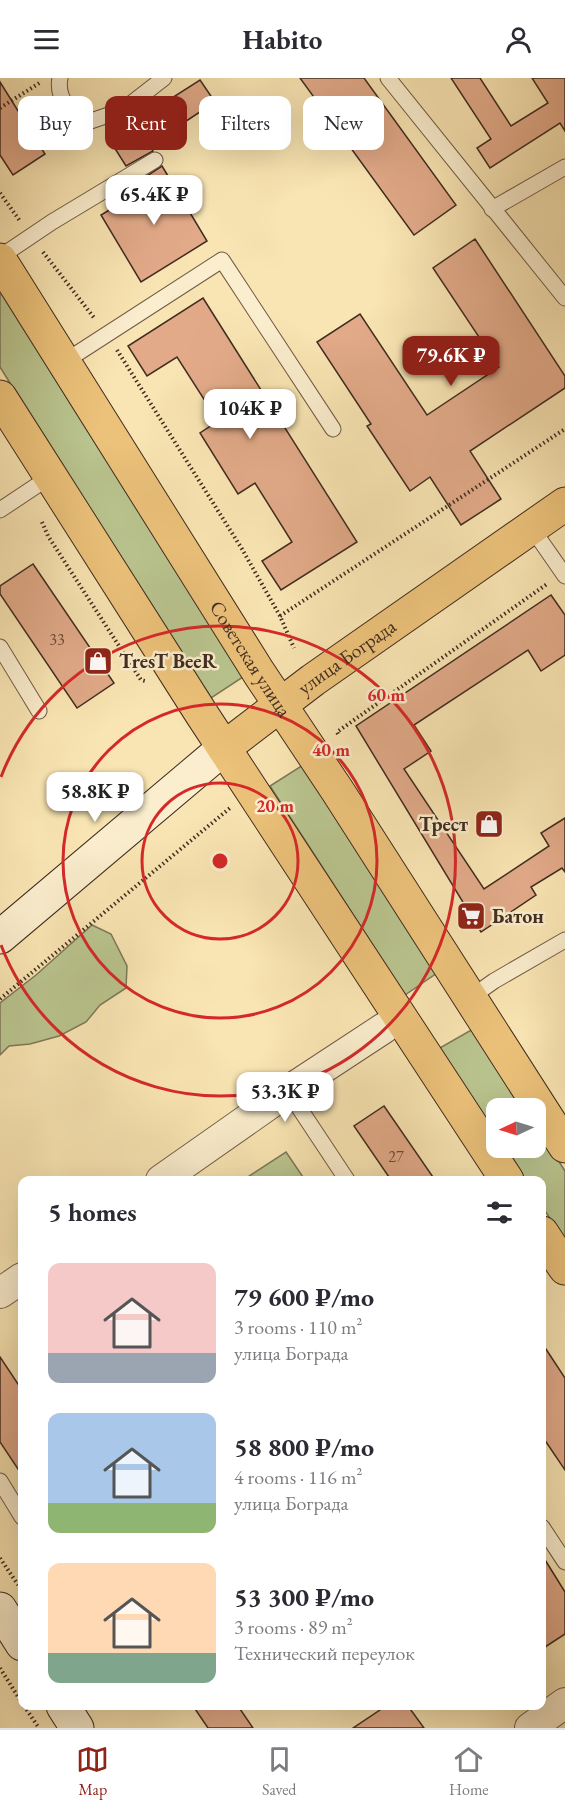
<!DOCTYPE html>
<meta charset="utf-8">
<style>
:root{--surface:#fff;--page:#f2f2f3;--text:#2b2b33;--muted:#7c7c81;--line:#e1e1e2;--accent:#8f2418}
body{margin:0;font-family:"EB Garamond",serif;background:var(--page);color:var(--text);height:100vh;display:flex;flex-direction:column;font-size:22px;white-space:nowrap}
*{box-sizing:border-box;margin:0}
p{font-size:20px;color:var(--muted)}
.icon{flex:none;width:33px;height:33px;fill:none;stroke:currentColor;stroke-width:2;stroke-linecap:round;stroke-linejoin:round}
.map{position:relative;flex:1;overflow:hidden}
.side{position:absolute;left:18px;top:1098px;width:528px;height:534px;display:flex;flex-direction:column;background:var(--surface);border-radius:12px;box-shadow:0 6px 24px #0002}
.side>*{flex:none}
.top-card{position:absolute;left:18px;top:18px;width:530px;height:54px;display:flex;gap:12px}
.needle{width:39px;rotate:266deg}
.fabs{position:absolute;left:486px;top:1020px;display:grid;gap:12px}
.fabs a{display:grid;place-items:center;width:60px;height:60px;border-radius:12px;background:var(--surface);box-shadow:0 6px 24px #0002;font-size:30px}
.price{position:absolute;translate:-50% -51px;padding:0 14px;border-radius:12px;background:#fff;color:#222;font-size:20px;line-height:39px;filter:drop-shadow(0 2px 3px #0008)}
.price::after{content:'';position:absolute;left:50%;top:36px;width:18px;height:14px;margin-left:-9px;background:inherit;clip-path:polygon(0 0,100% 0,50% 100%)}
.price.selected{background:var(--accent);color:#fff}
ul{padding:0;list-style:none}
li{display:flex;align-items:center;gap:18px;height:150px;padding:0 30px}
li span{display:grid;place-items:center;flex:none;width:168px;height:120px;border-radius:12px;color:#555}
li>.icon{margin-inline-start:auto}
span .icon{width:72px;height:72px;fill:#fffc;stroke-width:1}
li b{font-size:26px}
h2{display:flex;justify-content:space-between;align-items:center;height:72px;padding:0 30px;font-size:26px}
.pill{padding:0 21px;border-radius:12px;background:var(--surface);box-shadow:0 6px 24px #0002;font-size:21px;line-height:54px}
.pill.selected{background:var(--accent);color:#fff}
header{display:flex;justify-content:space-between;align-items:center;height:78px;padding:0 30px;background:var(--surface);font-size:27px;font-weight:700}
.menu{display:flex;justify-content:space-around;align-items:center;height:84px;border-top:2px solid var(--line);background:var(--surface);font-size:16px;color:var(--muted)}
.menu a{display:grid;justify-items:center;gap:3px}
.menu .selected{color:var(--accent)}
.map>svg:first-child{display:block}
</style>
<header><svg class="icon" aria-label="menu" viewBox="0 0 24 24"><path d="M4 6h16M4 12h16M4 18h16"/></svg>Habito<svg class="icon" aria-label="person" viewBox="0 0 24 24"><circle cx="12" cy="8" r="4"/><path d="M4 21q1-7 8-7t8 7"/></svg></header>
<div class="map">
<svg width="565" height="1650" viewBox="0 0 565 1650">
<rect width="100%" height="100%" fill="#f9e5b3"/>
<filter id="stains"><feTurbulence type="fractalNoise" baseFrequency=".00333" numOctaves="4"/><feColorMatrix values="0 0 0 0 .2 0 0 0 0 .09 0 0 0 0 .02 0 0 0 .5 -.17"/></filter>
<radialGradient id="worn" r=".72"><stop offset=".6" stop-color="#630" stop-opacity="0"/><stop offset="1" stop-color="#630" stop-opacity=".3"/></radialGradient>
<g fill="#bac58f" stroke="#7d7858" stroke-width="1.5">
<polygon points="4,215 243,599 208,622 0,289 0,217"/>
<polygon points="303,687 437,895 405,917 270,708"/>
<polygon points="92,847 111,856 127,888 126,910 100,927 86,944 59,958 30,966 9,968 0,977 0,925 36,897"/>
<polygon points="473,951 524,1030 496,1030 496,1059 438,971"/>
<polygon points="536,1048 565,1093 565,1164 542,1128 542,1102 525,1102 503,1070 536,1070"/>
<polygon points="286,1074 305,1102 243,1102"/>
</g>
<g fill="#e2aa89" stroke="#402c20" stroke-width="1.5">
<polygon points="300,0 364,0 456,127 414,157"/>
<polygon points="451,0 480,0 511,48 548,25 532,0 565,0 565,53 560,45 490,90 477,70 491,61"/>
<polygon points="200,2 215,24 150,67 153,73 126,88 114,69 126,61 120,53"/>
<polygon points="0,4 45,76 13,97 0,77"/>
<polygon points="162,88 207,163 141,204 101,137 141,113 136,105"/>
<polygon points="475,161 565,298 565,310 470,373 501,421 461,447 430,399 410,413 367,348 371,346 317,264 360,236 427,337 499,289 433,190"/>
<polygon points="203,220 357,464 281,512 262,483 292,464 255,405 238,416 200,355 218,343 177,279 147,298 128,268"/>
<polygon points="33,486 114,605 77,630 0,516 0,508"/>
<polygon points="551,517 565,537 565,577 541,593 528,572 414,647 431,673 404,691 484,811 549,768 541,755 565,740 565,794 562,790 531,809 536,817 481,854 356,648"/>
<polygon points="384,1028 435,1102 391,1102 354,1048"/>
<polygon points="542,1265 565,1300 565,1392 542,1358"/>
<polygon points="0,1279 22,1312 22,1397 0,1364"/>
<polygon points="542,1477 565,1514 565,1556 542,1571"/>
<polygon points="193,1628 238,1628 253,1650 208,1650"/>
<polygon points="386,1628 408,1628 424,1650 353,1650"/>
</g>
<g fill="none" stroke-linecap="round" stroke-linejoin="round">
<g stroke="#6e5a45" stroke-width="17">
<g id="lane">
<path d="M60,0C56,20 70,34 85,45L123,32L164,0"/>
<polyline points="388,0 565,220"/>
<polyline points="492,131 565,89"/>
<polyline points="0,179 52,144 155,82"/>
<polyline points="64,284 222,182 333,351"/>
<polyline points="0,432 51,398"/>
<polyline points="531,449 565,498"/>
<polyline points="0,569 39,633"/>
<polyline points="470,920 494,903 565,862"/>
<polyline points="288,1013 347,1102"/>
<polyline points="0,1403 22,1439"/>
<polyline points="542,1449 565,1484"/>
</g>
</g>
<g stroke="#6e5a45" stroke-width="32">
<g id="street">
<polyline points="161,1102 288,1013 384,950"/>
<polyline points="0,1215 22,1200"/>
<polyline points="530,1650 565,1625"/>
</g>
</g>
<g stroke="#402c20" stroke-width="35">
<g id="secondary">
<polyline points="0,859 224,670"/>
<polyline points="0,1531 22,1566"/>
<polyline points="63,1628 77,1650"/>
</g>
</g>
<g stroke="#402c20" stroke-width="35">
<g id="primary">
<path id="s1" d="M0,182L259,595L337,712L565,1068"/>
<polyline points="0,319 201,635 507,1102"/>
<path id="s2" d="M224,670L313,602L565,426"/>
<polyline points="542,1155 565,1190"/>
</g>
</g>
<g stroke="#402c20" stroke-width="4" stroke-dasharray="1.5 3" stroke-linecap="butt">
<polyline points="0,30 41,4"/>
<polyline points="0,115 20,143"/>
<polyline points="43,174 95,241"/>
<polyline points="117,272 242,471 280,538 294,570"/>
<polyline points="42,444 48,458 141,602 145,603"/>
<polyline points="280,538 565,351"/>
<polyline points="338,656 337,654 547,506"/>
<polyline points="0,921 230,730"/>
<polyline points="0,1480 18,1507"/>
<polyline points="0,1590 22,1625"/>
<polyline points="24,1628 39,1650"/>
</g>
<use href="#lane" stroke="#fbeece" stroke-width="15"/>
<use href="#street" stroke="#fbeece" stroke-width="30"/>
<use href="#secondary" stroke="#fbeece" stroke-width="33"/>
<use href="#primary" stroke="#ecc27a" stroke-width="33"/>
</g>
<g fill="none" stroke="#d62828" stroke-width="3">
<circle cx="220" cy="783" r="78"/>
<circle cx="220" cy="783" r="157"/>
<path d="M1 699A235 235 0 1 1 1 867"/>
</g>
<defs>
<g id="shop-square" transform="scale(1.5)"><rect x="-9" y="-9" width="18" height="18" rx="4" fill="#8f2418" stroke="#fbeece"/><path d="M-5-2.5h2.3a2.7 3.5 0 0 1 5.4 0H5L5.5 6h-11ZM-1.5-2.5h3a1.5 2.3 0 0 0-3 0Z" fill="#fff"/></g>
<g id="supermarket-square" transform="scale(1.5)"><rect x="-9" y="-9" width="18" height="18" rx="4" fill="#8f2418" stroke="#fbeece"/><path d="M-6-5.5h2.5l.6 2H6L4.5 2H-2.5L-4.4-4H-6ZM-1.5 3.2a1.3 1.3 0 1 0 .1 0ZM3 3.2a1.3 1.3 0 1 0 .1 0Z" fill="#fff"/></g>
</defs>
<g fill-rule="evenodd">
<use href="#shop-square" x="98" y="583"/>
<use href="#shop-square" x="489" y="746"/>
<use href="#supermarket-square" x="471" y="838"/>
</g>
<g text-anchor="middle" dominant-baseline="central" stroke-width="5" stroke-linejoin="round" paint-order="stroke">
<g font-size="16" fill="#684c3a">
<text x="57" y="561">33</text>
<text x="396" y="1078">27</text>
</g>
<g font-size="20" fill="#402c20" stroke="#fbeece">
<text stroke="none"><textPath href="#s2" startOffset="153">улица Бограда</textPath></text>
<text stroke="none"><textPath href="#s1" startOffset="471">Советская улица</textPath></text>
</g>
<g font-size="20" font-weight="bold" fill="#402c20" stroke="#fbeece" text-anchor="start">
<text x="119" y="583">TresT BeeR</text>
<text x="468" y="746" text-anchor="end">Трест</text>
<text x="492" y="838">Батон</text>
</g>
</g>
<circle cx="220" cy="783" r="9" fill="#d62828" stroke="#fbeece" stroke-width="3"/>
<g font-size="18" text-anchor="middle" font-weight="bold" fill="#d62828" stroke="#fbeece" stroke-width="5" stroke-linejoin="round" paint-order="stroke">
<text x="386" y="623">60 m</text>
<text x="331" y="678">40 m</text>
<text x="275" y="734">20 m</text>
</g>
<rect width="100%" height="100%" filter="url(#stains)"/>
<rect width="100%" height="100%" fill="url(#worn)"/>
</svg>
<div class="fabs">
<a><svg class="needle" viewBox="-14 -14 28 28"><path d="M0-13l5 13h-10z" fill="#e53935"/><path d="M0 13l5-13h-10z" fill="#7c7c81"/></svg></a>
</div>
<b class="price" style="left:154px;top:148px">65.4K ₽</b>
<b class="price selected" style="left:451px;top:309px">79.6K ₽</b>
<b class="price" style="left:250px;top:362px">104K ₽</b>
<b class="price" style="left:95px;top:745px">58.8K ₽</b>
<b class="price" style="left:285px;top:1045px">53.3K ₽</b>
<div class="top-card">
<a class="pill">Buy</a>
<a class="pill selected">Rent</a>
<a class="pill">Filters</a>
<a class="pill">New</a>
</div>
<section class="side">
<h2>5 homes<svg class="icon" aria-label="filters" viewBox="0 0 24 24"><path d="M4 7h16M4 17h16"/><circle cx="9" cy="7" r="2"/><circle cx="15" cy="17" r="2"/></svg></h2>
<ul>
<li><span style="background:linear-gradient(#f6c9c9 75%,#9aa5b1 0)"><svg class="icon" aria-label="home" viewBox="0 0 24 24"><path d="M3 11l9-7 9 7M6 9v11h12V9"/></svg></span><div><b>79 600 ₽/mo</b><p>3 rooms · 110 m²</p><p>улица Бограда</p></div></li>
<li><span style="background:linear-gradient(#a9c7e8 75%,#8fb573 0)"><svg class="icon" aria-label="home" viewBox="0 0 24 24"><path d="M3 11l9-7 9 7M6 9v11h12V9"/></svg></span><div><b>58 800 ₽/mo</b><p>4 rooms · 116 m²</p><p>улица Бограда</p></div></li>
<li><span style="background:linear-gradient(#ffd9b3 75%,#7fa58c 0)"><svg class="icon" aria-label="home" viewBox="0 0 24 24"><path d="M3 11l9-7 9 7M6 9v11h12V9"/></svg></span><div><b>53 300 ₽/mo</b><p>3 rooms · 89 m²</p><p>Технический переулок</p></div></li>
</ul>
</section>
</div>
<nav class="menu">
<a class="selected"><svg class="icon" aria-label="map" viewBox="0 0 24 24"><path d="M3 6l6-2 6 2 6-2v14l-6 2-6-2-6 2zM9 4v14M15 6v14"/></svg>Map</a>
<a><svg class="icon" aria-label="saved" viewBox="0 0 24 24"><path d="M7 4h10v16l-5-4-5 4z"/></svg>Saved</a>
<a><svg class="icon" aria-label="home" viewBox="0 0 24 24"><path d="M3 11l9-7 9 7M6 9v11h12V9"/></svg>Home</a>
</nav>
